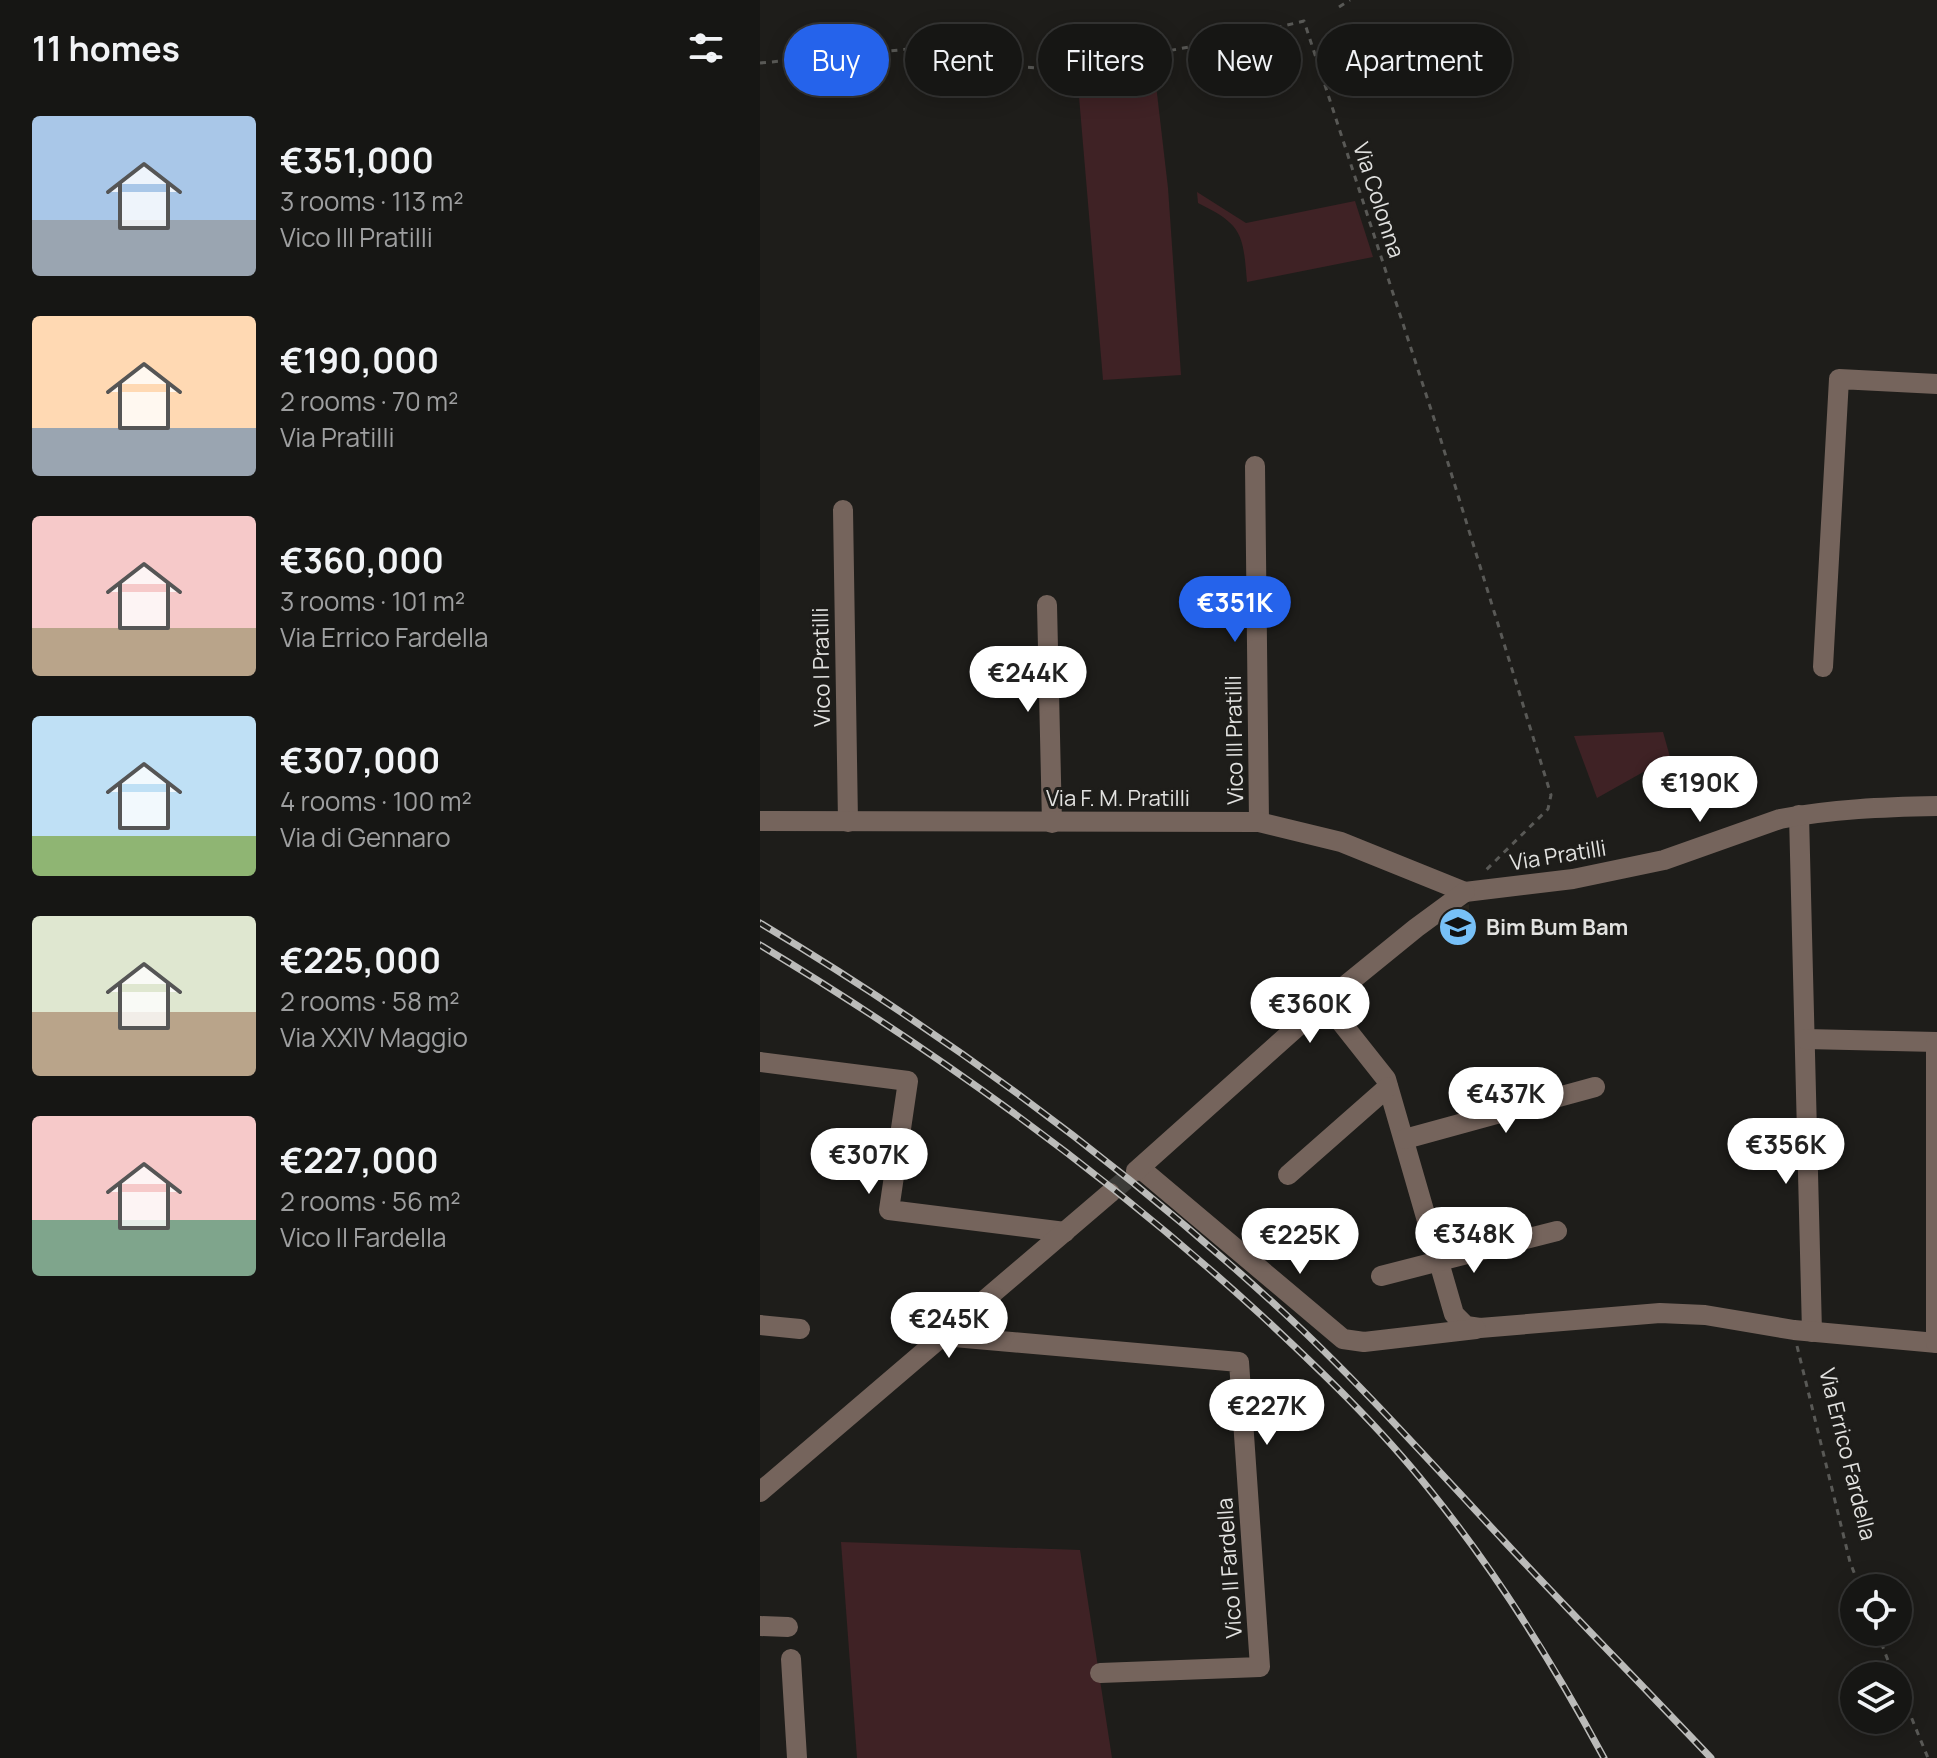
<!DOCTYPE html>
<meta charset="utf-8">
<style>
:root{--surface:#161614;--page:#232322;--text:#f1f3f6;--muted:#9e9fa0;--line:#353534;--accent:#2563eb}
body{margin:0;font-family:Manrope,sans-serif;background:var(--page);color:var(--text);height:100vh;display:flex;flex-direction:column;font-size:30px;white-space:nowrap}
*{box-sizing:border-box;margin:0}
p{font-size:26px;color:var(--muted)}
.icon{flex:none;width:44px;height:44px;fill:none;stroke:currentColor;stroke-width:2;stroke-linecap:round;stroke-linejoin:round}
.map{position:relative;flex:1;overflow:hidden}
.side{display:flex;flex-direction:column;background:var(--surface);width:760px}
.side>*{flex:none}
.guide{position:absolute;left:24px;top:24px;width:760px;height:72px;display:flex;gap:16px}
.fabs{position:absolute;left:1080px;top:1574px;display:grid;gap:16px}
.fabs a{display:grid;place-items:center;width:72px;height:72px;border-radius:50%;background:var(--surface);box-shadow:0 4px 20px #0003,0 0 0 2px var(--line);font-size:40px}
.price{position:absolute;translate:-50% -68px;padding:0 18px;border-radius:28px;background:#fff;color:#222;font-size:26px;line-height:52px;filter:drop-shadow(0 2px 4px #0008)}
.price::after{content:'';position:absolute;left:50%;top:48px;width:24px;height:18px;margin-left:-12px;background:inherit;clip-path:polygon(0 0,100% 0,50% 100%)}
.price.current{background:var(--accent);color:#fff}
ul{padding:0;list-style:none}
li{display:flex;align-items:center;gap:24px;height:200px;padding:0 32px}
li span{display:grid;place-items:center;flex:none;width:224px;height:160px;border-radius:8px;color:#555}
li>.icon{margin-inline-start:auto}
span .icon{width:96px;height:96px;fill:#fffc;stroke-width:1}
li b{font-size:34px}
h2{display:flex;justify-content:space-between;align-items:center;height:96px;padding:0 32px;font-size:34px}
.chip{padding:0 28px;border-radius:36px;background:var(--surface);box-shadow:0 4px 20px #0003,0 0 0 2px var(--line);font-size:28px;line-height:72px}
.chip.current{background:var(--accent);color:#fff}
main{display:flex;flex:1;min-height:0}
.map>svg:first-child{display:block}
</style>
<main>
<section class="side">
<h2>11 homes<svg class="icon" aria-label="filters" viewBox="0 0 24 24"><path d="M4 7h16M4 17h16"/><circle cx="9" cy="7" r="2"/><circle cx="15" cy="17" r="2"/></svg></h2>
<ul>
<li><span style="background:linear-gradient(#a9c7e8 65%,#9aa5b1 0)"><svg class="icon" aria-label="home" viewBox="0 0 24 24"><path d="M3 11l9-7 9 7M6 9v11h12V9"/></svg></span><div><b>€351,000</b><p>3 rooms · 113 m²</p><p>Vico III Pratilli</p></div></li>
<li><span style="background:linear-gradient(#ffd9b3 70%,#9aa5b1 0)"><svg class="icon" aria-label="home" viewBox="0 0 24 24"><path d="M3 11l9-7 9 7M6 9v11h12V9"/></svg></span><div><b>€190,000</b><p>2 rooms · 70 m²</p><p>Via Pratilli</p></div></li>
<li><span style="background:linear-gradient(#f6c9c9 70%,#b9a48a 0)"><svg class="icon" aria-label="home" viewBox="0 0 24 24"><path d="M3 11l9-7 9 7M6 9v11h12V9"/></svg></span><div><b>€360,000</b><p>3 rooms · 101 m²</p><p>Via Errico Fardella</p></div></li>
<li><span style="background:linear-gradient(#bfe0f5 75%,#8fb573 0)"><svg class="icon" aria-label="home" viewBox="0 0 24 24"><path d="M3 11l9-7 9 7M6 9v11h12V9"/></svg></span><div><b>€307,000</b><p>4 rooms · 100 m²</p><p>Via di Gennaro</p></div></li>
<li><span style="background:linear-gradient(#dfe7d0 60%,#b9a48a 0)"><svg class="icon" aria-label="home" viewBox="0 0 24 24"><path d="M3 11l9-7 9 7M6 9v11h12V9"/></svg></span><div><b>€225,000</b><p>2 rooms · 58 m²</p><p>Via XXIV Maggio</p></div></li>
<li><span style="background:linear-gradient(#f6c9c9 65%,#7fa58c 0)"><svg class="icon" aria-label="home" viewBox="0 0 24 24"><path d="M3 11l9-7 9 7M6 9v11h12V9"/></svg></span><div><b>€227,000</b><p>2 rooms · 56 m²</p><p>Vico II Fardella</p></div></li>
</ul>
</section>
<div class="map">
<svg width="1177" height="1758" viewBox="0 0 1177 1758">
<rect width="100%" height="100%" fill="#1e1d1a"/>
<polygon fill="#2a261f" points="709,904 709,941 687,941 687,913"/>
<g fill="#3f2225">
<polygon points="393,59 408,188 421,375 343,380 317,73"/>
<path d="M437,192L486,223L595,201L613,257L487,282C483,234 483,225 438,203Z"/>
<polygon points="903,732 910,757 837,798 814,736"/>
<polygon points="81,1542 320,1550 352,1758 97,1758"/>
</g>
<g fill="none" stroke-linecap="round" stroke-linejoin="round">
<polyline stroke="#3b3b38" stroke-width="20" stroke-dasharray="20 10" stroke-linecap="butt" points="350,1193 376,1171"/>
<g stroke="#595956" stroke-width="3" stroke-dasharray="6 6" stroke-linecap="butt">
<polyline points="579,7 590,0"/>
<polyline points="0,63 225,42 266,67 303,70 462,41 544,21 679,434 791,795 788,809 724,872"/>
<polyline points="1037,1346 1090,1562 1100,1588"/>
<polyline points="1117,1632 1134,1676"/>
<polyline points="1138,1685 1168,1758"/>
</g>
<g stroke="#75645c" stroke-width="20">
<polyline points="495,466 499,822"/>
<polyline points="83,510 88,822"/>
<polyline points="287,605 292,823"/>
<polyline points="1063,667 1079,379 1177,384"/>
<polyline points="1039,815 1052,1332"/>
<polyline points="0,821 499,822 581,842 705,892"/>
<path d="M705,892L813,879L904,860L1020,819C1072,809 1124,807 1177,806"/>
<polyline points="565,1002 626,1079 694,1314 706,1326 720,1328 900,1313 945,1315 1034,1330 1177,1343"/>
<polyline points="1045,1039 1177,1042"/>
<polyline points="1176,1042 1176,1343"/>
<polyline points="0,1062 148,1081 129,1210 305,1232"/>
<polyline points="645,1139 835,1087"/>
<polyline points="380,1168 583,1339 604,1342 716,1329"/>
<polyline points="376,1171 565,1002 656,928 705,892"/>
<polyline points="528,1175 628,1087"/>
<polyline points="621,1276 797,1231"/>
<polyline points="0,1325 40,1329"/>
<polyline points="183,1336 479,1362 500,1667 340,1673"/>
<polyline points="0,1492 350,1193"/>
<polyline points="0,1626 28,1627"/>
<polyline points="31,1659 37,1758"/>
</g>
<g stroke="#bbbbb9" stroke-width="7">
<g id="rail">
<path d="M0,923C186,1034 363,1165 522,1311C600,1383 671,1463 744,1541C812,1614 882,1685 951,1758"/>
<path d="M0,945C178,1052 348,1175 501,1315C560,1370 619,1426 669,1489C737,1573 793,1663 844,1758"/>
</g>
</g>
<use href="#rail" stroke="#1e1d1a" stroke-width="4" stroke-dasharray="12" stroke-linecap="butt"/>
</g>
<defs>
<g id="school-disc" transform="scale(2)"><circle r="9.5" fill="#77c0f7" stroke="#1e1d1a"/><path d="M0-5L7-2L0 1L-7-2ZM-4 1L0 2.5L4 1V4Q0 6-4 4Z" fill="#111"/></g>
</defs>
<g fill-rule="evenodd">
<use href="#school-disc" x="698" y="927"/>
</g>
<g text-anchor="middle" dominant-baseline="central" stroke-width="6" stroke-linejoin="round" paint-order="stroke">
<g font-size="22" fill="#e2e2e0" stroke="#1e1d1a">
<text transform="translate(619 200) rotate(72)">Via Colonna</text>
<text transform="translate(61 667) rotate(-91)">Vico I Pratilli</text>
<text transform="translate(474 740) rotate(-91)">Vico III Pratilli</text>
<text x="358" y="798">Via F. M. Pratilli</text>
<text transform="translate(798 855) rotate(-9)">Via Pratilli</text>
<text transform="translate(1088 1454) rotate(76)">Via Errico Fardella</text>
<text transform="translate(469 1568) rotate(-94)">Vico II Fardella</text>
</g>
<g font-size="22" font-weight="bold" fill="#e2e2e0" stroke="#1e1d1a" text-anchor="start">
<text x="726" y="927">Bim Bum Bam</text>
</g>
</g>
</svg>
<div class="fabs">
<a><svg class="icon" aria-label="locate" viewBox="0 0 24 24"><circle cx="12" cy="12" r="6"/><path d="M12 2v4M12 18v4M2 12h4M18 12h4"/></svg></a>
<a><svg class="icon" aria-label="layers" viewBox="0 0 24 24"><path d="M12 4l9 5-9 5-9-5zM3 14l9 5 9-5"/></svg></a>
</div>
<b class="price current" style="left:475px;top:644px">€351K</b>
<b class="price" style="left:268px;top:714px">€244K</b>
<b class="price" style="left:940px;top:824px">€190K</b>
<b class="price" style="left:550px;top:1045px">€360K</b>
<b class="price" style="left:746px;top:1135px">€437K</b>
<b class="price" style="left:1026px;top:1186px">€356K</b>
<b class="price" style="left:109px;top:1196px">€307K</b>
<b class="price" style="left:714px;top:1275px">€348K</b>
<b class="price" style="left:540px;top:1276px">€225K</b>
<b class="price" style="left:189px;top:1360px">€245K</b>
<b class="price" style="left:507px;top:1447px">€227K</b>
<div class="guide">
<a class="chip current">Buy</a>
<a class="chip">Rent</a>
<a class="chip">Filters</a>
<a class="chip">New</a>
<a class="chip">Apartment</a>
</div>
</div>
</main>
